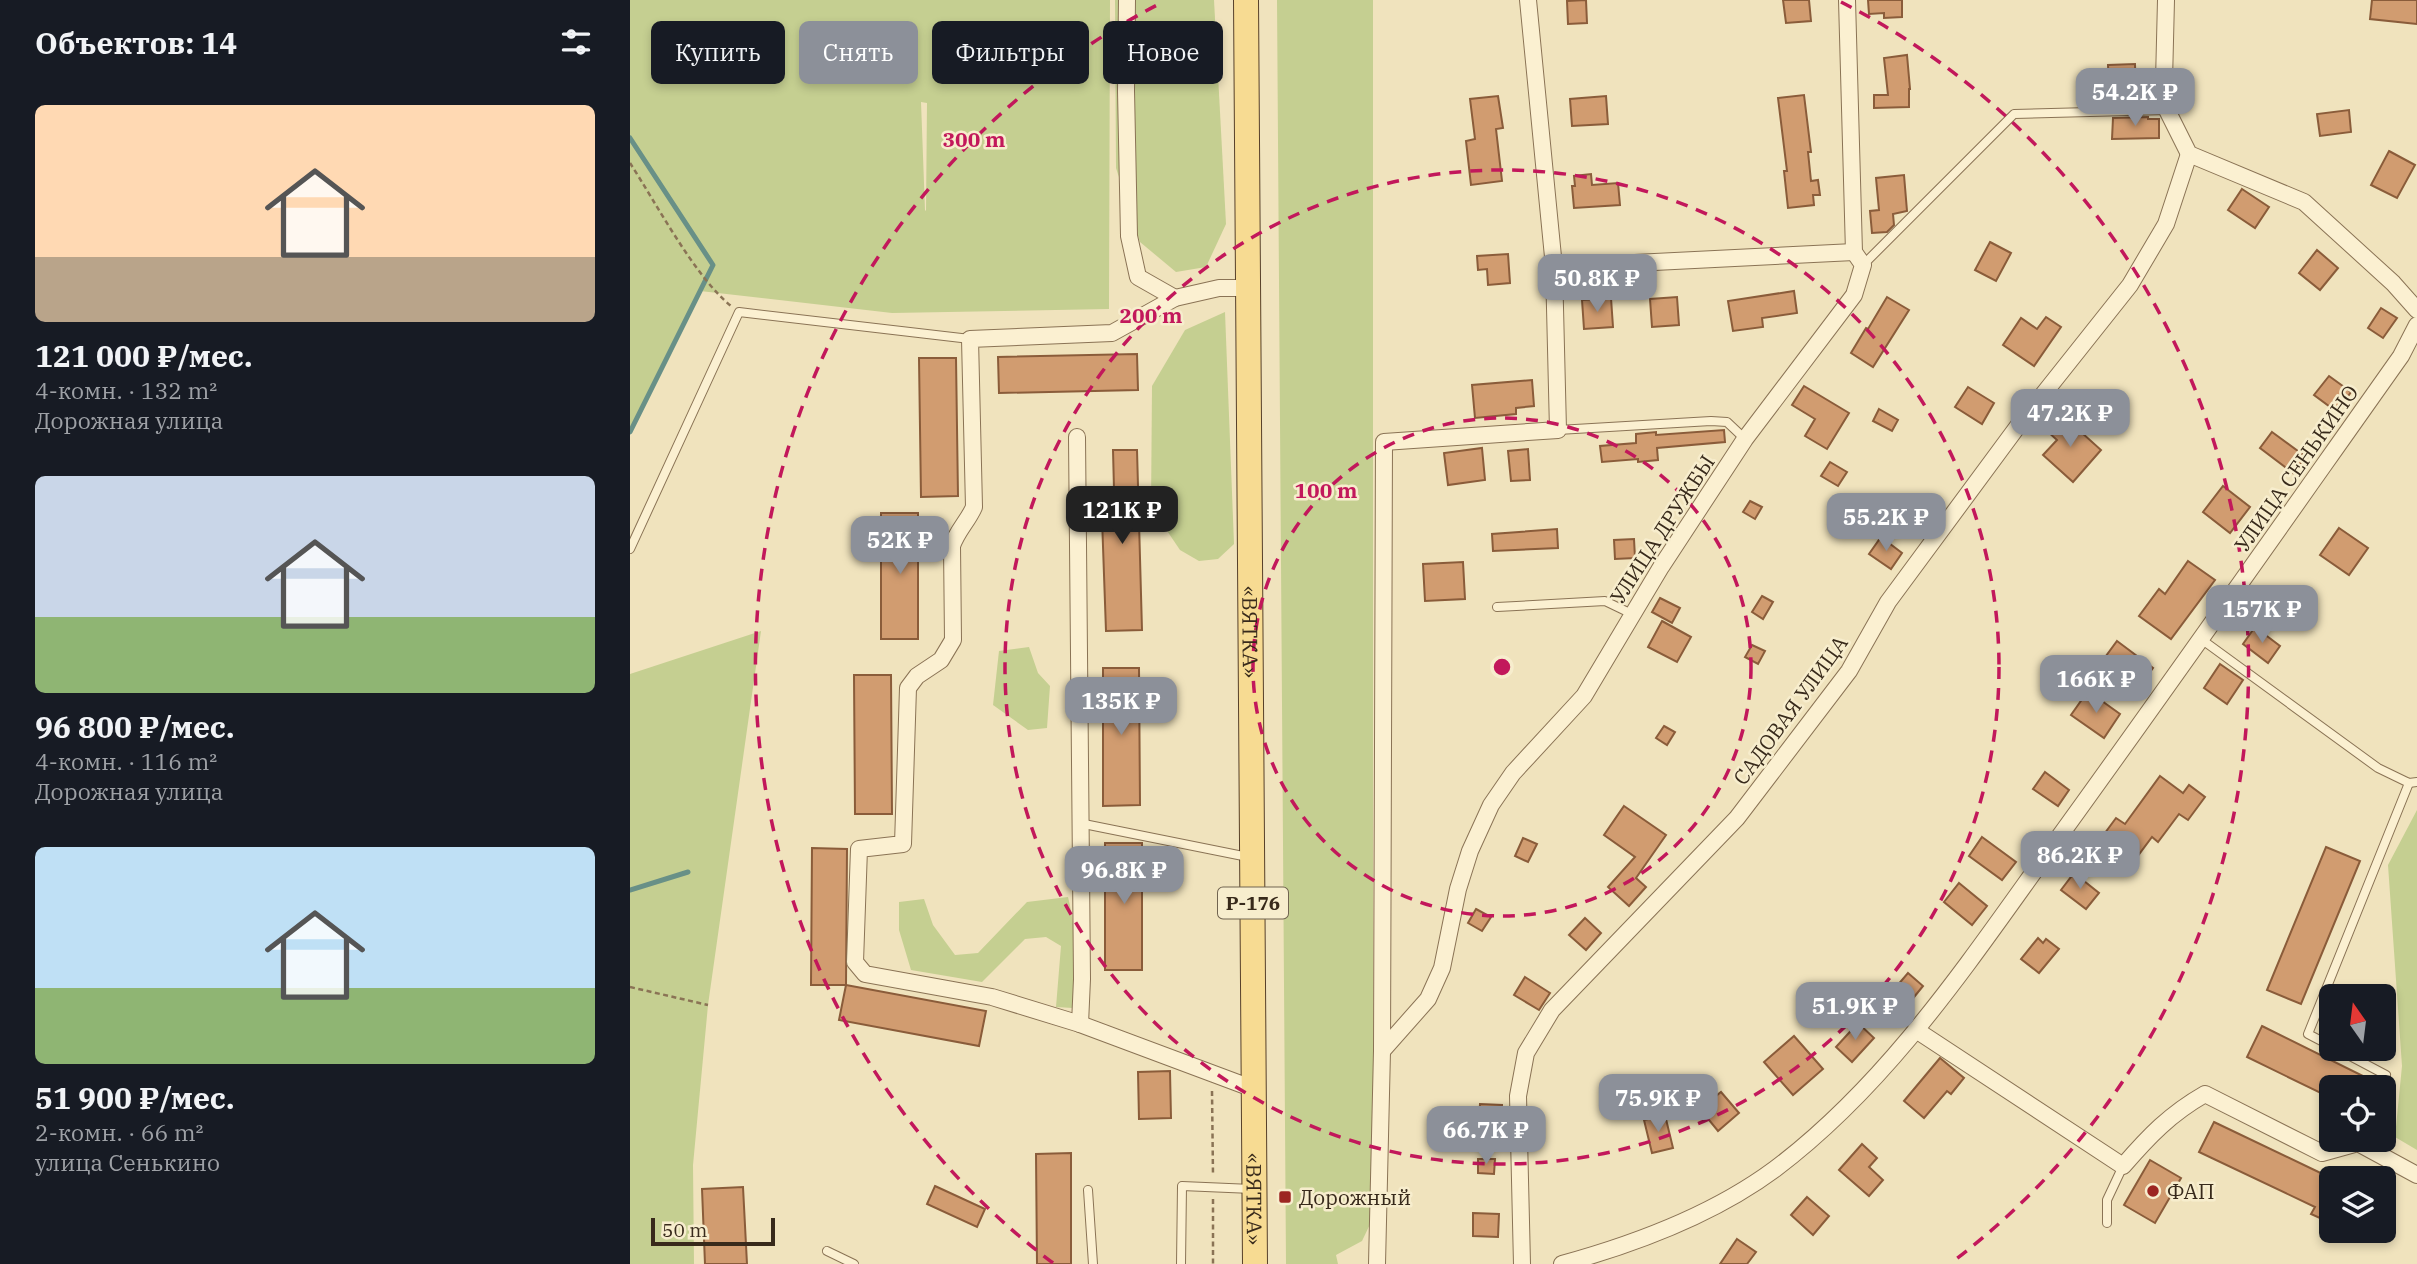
<!DOCTYPE html>
<html lang="ru">
<meta charset="utf-8">
<style>
:root{--surface:#171b24;--page:#242831;--text:#f1f3f6;--muted:#9ea1a6;--accent:#8c9099}
body{margin:0;font-family:"IBM Plex Serif",serif;background:var(--page);color:var(--text);height:100vh;display:flex;flex-direction:column;font-size:26px;white-space:nowrap}
*{box-sizing:border-box;margin:0}
p{font-size:23px;color:var(--muted)}
.icon{flex:none;width:38px;height:38px;fill:none;stroke:currentColor;stroke-width:2;stroke-linecap:round;stroke-linejoin:round}
.map{position:relative;flex:1;overflow:hidden}
.details{display:flex;flex-direction:column;background:var(--surface);width:630px}
.details>*{flex:none}
.banner{position:absolute;left:21px;top:21px;width:665px;height:63px;display:flex;gap:14px}
.needle{width:46px;rotate:346deg}
.fabs{position:absolute;left:1689px;top:984px;display:grid;gap:14px}
.fabs a{display:grid;place-items:center;width:77px;height:77px;border-radius:10px;background:var(--surface);box-shadow:0 4px 10px #0003;font-size:35px}
.scale{position:absolute;left:21px;bottom:18px;width:124px;box-sizing:border-box;padding-left:7px;border:4px solid #382a1b;border-top:0;font-size:19px;line-height:24px;white-space:nowrap;color:#382a1b;-webkit-text-stroke:5px #f7edcd;paint-order:stroke}
.price{position:absolute;translate:-50% -60px;padding:0 16px;border-radius:14px;background:var(--accent);color:#fff;font-size:23px;line-height:46px;filter:drop-shadow(0 2px 4px #0008)}
.price::after{content:'';position:absolute;left:50%;top:42px;width:21px;height:16px;margin-left:-10px;background:inherit;clip-path:polygon(0 0,100% 0,50% 100%)}
.price.selected{background:#222;color:#fff}
ul{padding:0;list-style:none}
li{display:grid;align-content:center;gap:14px;height:371px;padding:0 35px}
li span{display:grid;place-items:center;height:217px;border-radius:10px;color:#555}
li>.icon{margin-inline-start:auto}
span .icon{width:126px;height:126px;fill:#fffc;stroke-width:1}
li b{font-size:30px}
h2{display:flex;justify-content:space-between;align-items:center;height:84px;padding:0 35px;font-size:30px}
.pill{padding:0 24px;border-radius:10px;background:var(--surface);box-shadow:0 4px 10px #0003;font-size:24px;line-height:63px}
.pill.selected{background:var(--accent);color:#fff}
main{display:flex;flex:1;min-height:0}
.map>svg:first-child{display:block}
</style>
<main>
<section class="details">
<h2>Объектов: 14<svg class="icon" aria-label="filters" viewBox="0 0 24 24"><path d="M4 7h16M4 17h16"/><circle cx="9" cy="7" r="2"/><circle cx="15" cy="17" r="2"/></svg></h2>
<ul>
<li><span style="background:linear-gradient(#ffd9b3 70%,#b9a48a 0)"><svg class="icon" aria-label="home" viewBox="0 0 24 24"><path d="M3 11l9-7 9 7M6 9v11h12V9"/></svg></span><div><b>121 000 ₽/мес.</b><p>4-комн. · 132 m²</p><p>Дорожная улица</p></div></li>
<li><span style="background:linear-gradient(#c9d6e8 65%,#8fb573 0)"><svg class="icon" aria-label="home" viewBox="0 0 24 24"><path d="M3 11l9-7 9 7M6 9v11h12V9"/></svg></span><div><b>96 800 ₽/мес.</b><p>4-комн. · 116 m²</p><p>Дорожная улица</p></div></li>
<li><span style="background:linear-gradient(#bfe0f5 65%,#8fb573 0)"><svg class="icon" aria-label="home" viewBox="0 0 24 24"><path d="M3 11l9-7 9 7M6 9v11h12V9"/></svg></span><div><b>51 900 ₽/мес.</b><p>2-комн. · 66 m²</p><p>улица Сенькино</p></div></li>
</ul>
</section>
<div class="map">
<svg width="1787" height="1264" viewBox="0 0 1787 1264">
<rect width="100%" height="100%" fill="#f0e3bd"/>
<g fill="#c5cf91" fill-rule="evenodd">
<path d="M0,0H480L479,309L262,313L70,291L0,432ZM291,102L297,103L296,211L295,210Z"/>
<polygon points="485,0 584,0 596,224 576,267 546,272 510,242 486,168"/>
<polygon points="647,0 743,0 743,1218 732,1241 706,1255 708,1264 656,1264"/>
<polygon points="595,312 604,544 588,559 569,561 550,550 521,507 522,386 555,330"/>
<polygon points="131,631 78,1005 63,1165 64,1264 0,1264 0,674"/>
<polygon points="399,647 408,673 420,686 417,728 398,730 363,705 369,651"/>
<polygon points="1787,810 1787,1150 1765,1137 1772,1066 1758,865"/>
<path d="M438,897C447,933 446,971 443,1008L426,1007L431,946L416,937L395,939L352,982L281,970L269,930V902L294,899L303,925L325,955L348,953L397,902Z"/>
</g>
<g fill="none" stroke-linecap="round" stroke-linejoin="round">
<g stroke="#689087" stroke-width="5">
<polyline points="0,138 83,265 0,432"/>
<polyline points="0,890 58,872"/>
</g>
</g>
<g fill="#d19c70" stroke="#8a5c3a" stroke-width="2">
<polygon points="956,0 957,23 938,24 937,1"/>
<polygon points="1153,0 1179,0 1181,21 1156,23"/>
<polygon points="1238,0 1272,0 1272,17 1254,18 1254,13 1239,14"/>
<polygon points="1742,0 1787,0 1787,24 1740,19"/>
<polygon points="1277,55 1280,89 1279,89 1279,107 1244,108 1244,95 1258,95 1254,58"/>
<polygon points="1505,64 1506,96 1518,96 1518,104 1483,105 1482,90 1479,90 1478,65"/>
<polygon points="1174,95 1181,152 1178,152 1181,181 1188,180 1190,195 1183,195 1184,205 1158,208 1154,171 1157,171 1148,98"/>
<polygon points="868,96 873,128 866,129 872,181 841,185 836,141 845,139 840,99"/>
<polygon points="976,96 978,124 942,126 940,99"/>
<polygon points="1719,110 1721,132 1690,136 1687,114"/>
<polygon points="1518,117 1518,119 1529,119 1529,138 1482,139 1483,118"/>
<polygon points="1759,151 1785,165 1767,198 1741,185"/>
<polygon points="961,174 962,185 988,183 990,205 944,208 942,186 945,186 944,176"/>
<polygon points="1274,175 1277,211 1263,214 1264,225 1257,232 1242,233 1240,211 1249,210 1246,178"/>
<polygon points="1612,189 1639,207 1625,228 1598,210"/>
<polygon points="1360,242 1381,253 1366,281 1345,270"/>
<polygon points="1687,250 1708,268 1690,290 1669,273"/>
<polygon points="878,254 880,283 858,285 857,269 848,270 847,256"/>
<polygon points="1164,291 1167,313 1132,318 1133,327 1103,331 1098,301"/>
<polygon points="1047,297 1049,325 1022,327 1020,299"/>
<polygon points="1257,297 1279,310 1243,367 1221,353 1236,328 1238,329"/>
<polygon points="981,298 983,327 954,329 952,300"/>
<polygon points="1751,308 1767,318 1753,338 1738,328"/>
<polygon points="1416,317 1431,327 1404,366 1373,345 1391,318 1407,329"/>
<polygon points="507,354 508,390 369,393 368,357"/>
<polygon points="289,358 326,358 328,496 291,497"/>
<polygon points="1699,376 1721,392 1707,412 1684,395"/>
<polygon points="902,380 904,406 886,408 886,414 845,418 842,385"/>
<polygon points="1174,386 1219,413 1197,449 1175,436 1185,419 1162,405"/>
<polygon points="1338,387 1364,403 1352,424 1325,407"/>
<polygon points="1249,409 1268,420 1262,431 1243,421"/>
<polygon points="1431,414 1471,450 1443,482 1413,455 1427,440 1417,431"/>
<polygon points="1094,430 1095,442 1027,448 1028,460 1008,462 1008,459 972,462 970,446 1006,443 1006,434 1026,432 1026,435"/>
<polygon points="1642,432 1676,457 1663,473 1630,448"/>
<polygon points="852,448 855,480 818,485 814,453"/>
<polygon points="898,449 900,480 881,481 878,451"/>
<polygon points="483,450 507,450 512,630 476,631 471,490 484,489"/>
<polygon points="1200,462 1217,472 1208,486 1191,476"/>
<polygon points="1593,486 1620,507 1600,533 1573,512"/>
<polygon points="1120,501 1132,507 1125,519 1113,512"/>
<rect x="251" y="513" width="37" height="126"/>
<polygon points="1709,528 1738,548 1719,575 1690,555"/>
<polygon points="927,529 928,548 863,551 862,534"/>
<polygon points="1251,537 1272,553 1261,569 1239,554"/>
<polygon points="1004,539 1005,558 985,559 984,540"/>
<polygon points="1558,561 1585,580 1541,639 1509,616 1529,589 1535,594"/>
<polygon points="833,562 835,599 795,601 793,564"/>
<polygon points="1132,596 1143,602 1133,619 1122,612"/>
<polygon points="1030,598 1050,608 1042,623 1022,612"/>
<polygon points="1032,621 1061,637 1047,662 1018,647"/>
<polygon points="1625,627 1650,646 1638,663 1613,644"/>
<polygon points="1487,641 1523,668 1509,687 1473,660"/>
<polygon points="1122,645 1135,651 1128,664 1115,657"/>
<polygon points="1590,664 1613,680 1597,704 1574,688"/>
<polygon points="473,668 509,668 510,805 473,806"/>
<polygon points="224,675 261,675 262,814 225,814"/>
<polygon points="1458,691 1490,714 1474,738 1441,715"/>
<polygon points="1034,726 1045,732 1037,745 1026,738"/>
<polygon points="1415,772 1439,790 1428,806 1403,789"/>
<polygon points="1530,776 1553,793 1559,785 1575,797 1558,820 1549,814 1528,842 1522,837 1504,861 1472,837 1486,818 1495,824"/>
<polygon points="994,806 1036,835 1006,878 1016,887 999,906 978,887 1005,857 974,835"/>
<polygon points="1352,837 1386,862 1372,880 1339,856"/>
<polygon points="893,838 907,844 898,862 885,856"/>
<rect x="475" y="843" width="37" height="127"/>
<polygon points="1696,847 1730,861 1671,1004 1637,990"/>
<polygon points="182,848 217,849 216,985 181,985"/>
<polygon points="1444,873 1469,893 1456,909 1431,890"/>
<polygon points="1329,883 1357,906 1342,925 1314,902"/>
<polygon points="846,909 861,917 852,931 838,923"/>
<polygon points="955,918 971,933 956,950 939,935"/>
<polygon points="1408,938 1413,943 1416,939 1429,949 1409,973 1391,959"/>
<polygon points="1278,973 1293,986 1276,1007 1260,994"/>
<polygon points="895,977 920,993 909,1010 884,995"/>
<polygon points="216,985 356,1011 349,1046 209,1020"/>
<polygon points="1228,1023 1244,1038 1222,1062 1206,1047"/>
<polygon points="1632,1026 1735,1077 1731,1087 1701,1087 1701,1098 1617,1057"/>
<polygon points="1164,1036 1193,1069 1163,1095 1134,1062"/>
<polygon points="1310,1058 1334,1078 1321,1094 1317,1091 1294,1118 1274,1101"/>
<polygon points="540,1071 541,1118 509,1119 508,1072"/>
<polygon points="1091,1092 1109,1113 1088,1131 1070,1109"/>
<polygon points="850,1104 872,1105 871,1122 849,1121"/>
<polygon points="1035,1115 1043,1148 1022,1153 1014,1120"/>
<polygon points="1584,1122 1701,1178 1701,1223 1681,1214 1685,1207 1569,1152"/>
<polygon points="1232,1144 1247,1158 1239,1167 1253,1180 1239,1196 1209,1170"/>
<polygon points="441,1153 441,1264 407,1264 406,1154"/>
<polygon points="848,1159 865,1159 864,1174 848,1173"/>
<polygon points="1520,1160 1551,1178 1525,1223 1494,1205"/>
<polygon points="305,1186 355,1209 347,1227 297,1204"/>
<polygon points="113,1187 117,1264 75,1264 72,1189"/>
<polygon points="1177,1197 1199,1216 1183,1235 1161,1215"/>
<polygon points="843,1213 869,1214 868,1237 843,1236"/>
<polygon points="1107,1239 1126,1252 1117,1264 1090,1264"/>
</g>
<g fill="none" stroke-linecap="round" stroke-linejoin="round">
<g stroke="#8a7355" stroke-width="10">
<g id="service">
<polyline points="1233,265 1384,114 1537,110"/>
<polyline points="928,430 1081,421 1097,422 1115,439"/>
<polyline points="0,549 109,312 340,339"/>
<polyline points="867,607 975,601 1002,614"/>
<polyline points="1571,639 1748,768 1779,783 1787,782"/>
<polyline points="449,823 618,857"/>
<polyline points="1701,1046 1678,1034 1779,783"/>
<polyline points="1705,1048 1756,1075 1751,1087"/>
<polyline points="458,1190 463,1264"/>
<polyline points="1477,1223 1477,1200 1493,1166"/>
<polyline points="197,1251 224,1264"/>
<polyline points="551,1264 552,1186 622,1189"/>
</g>
</g>
<g stroke="#8a7355" stroke-width="18">
<g id="minor">
<polyline points="497,0 496,91 499,236 508,277 545,298"/>
<polyline points="1536,0 1534,81 1537,110 1559,154 1674,202 1763,283 1787,310"/>
<polyline points="924,267 1224,252"/>
<path d="M447,437L452,979L450,1024L362,997L235,974L225,962L229,849L273,844L278,688L287,676L311,660L323,640L322,546C327,531 338,521 344,507L340,339L482,333L545,298L589,288H619"/>
<polyline points="450,1024 624,1089"/>
<path d="M1286,1030L1493,1166C1519,1136 1540,1114 1575,1094L1692,1153L1728,1143L1787,1175"/>
<polyline points="752,1051 798,999 812,968 828,889 840,851 861,805 883,773 954,696 1031,567 1115,439 1224,295 1233,265 1224,252 1217,0"/>
<polyline points="747,1264 752,1051 754,442 928,430 924,267 898,0"/>
<polyline points="892,1264 888,1096 896,1053 922,1010 1107,818 1219,671 1258,602 1388,426 1500,285 1536,224 1559,154"/>
<path d="M932,1264C1005,1244 1083,1215 1145,1169C1262,1081 1344,954 1429,837C1544,678 1657,517 1771,356L1787,325"/>
</g>
</g>
<g stroke="#57402a" stroke-width="26">
<g id="primary">
<path id="s1" d="M616,0L625,1264"/>
</g>
</g>
<g stroke="#8a7355" stroke-width="2.5" stroke-dasharray="5 3.5" stroke-linecap="butt">
<path d="M0,163C26,203 65,277 101,306"/>
<polyline points="0,987 78,1005"/>
<polyline points="582,1091 583,1175"/>
<polyline points="583,1199 583,1264"/>
</g>
<use href="#service" stroke="#fbf0d1" stroke-width="8"/>
<use href="#minor" stroke="#fbf0d1" stroke-width="16"/>
<use href="#primary" stroke="#f7db92" stroke-width="24"/>
</g>
<g fill="none" stroke="#c2185b" stroke-width="3.5" stroke-dasharray="12 9">
<circle cx="872" cy="667" r="249"/>
<circle cx="872" cy="667" r="497"/>
<path d="M423 1263A746 746 0 0 1 533 2M1211 2A746 746 0 0 1 1321 1263"/>
</g>
<g fill="#9c2521" stroke="#f7edcd" stroke-width="2.5">
<circle cx="1523" cy="1191" r="7"/>
<rect x="648" y="1190" width="14" height="14" rx="3.5"/>
</g>
<g text-anchor="middle" dominant-baseline="central" stroke-width="5" stroke-linejoin="round" paint-order="stroke">
<rect fill="#f7edcd" stroke="#716450" stroke-width="2" x="588" y="887.5" width="70" height="31" rx="5"/>
<g font-size="19" font-weight="bold" fill="#382a1b">
<text x="623" y="903">Р-176</text>
</g>
<g font-size="21" fill="#382a1b" stroke="#f7edcd">
<text transform="translate(1666 468) rotate(-55)">УЛИЦА СЕНЬКИНО</text>
<text transform="translate(1032 529) rotate(-57)">УЛИЦА ДРУЖБЫ</text>
<text stroke="none"><textPath href="#s1" startOffset="632">«ВЯТКА»</textPath></text>
<text transform="translate(1160 710) rotate(-54)">САДОВАЯ УЛИЦА</text>
<text stroke="none"><textPath href="#s1" startOffset="1199">«ВЯТКА»</textPath></text>
</g>
<g font-size="21" fill="#382a1b" stroke="#f7edcd" text-anchor="start">
<text x="1537" y="1191">ФАП</text>
<text x="669" y="1197">Дорожный</text>
</g>
</g>
<circle cx="872" cy="667" r="10" fill="#c2185b" stroke="#f7edcd" stroke-width="3.5"/>
<g font-size="21" text-anchor="middle" font-weight="bold" fill="#c2185b" stroke="#f7edcd" stroke-width="5" stroke-linejoin="round" paint-order="stroke">
<text x="344" y="147">300 m</text>
<text x="521" y="323">200 m</text>
<text x="696" y="498">100 m</text>
</g>
</svg>
<div class="fabs">
<a><svg class="needle" viewBox="-14 -14 28 28"><path d="M0-13l5 13h-10z" fill="#e53935"/><path d="M0 13l5-13h-10z" fill="#9ea1a6"/></svg></a>
<a><svg class="icon" aria-label="locate" viewBox="0 0 24 24"><circle cx="12" cy="12" r="6"/><path d="M12 2v4M12 18v4M2 12h4M18 12h4"/></svg></a>
<a><svg class="icon" aria-label="layers" viewBox="0 0 24 24"><path d="M12 4l9 5-9 5-9-5zM3 14l9 5 9-5"/></svg></a>
</div>
<div class="scale">50 m</div>
<b class="price" style="left:1505px;top:128px">54.2K ₽</b>
<b class="price" style="left:967px;top:314px">50.8K ₽</b>
<b class="price" style="left:1440px;top:449px">47.2K ₽</b>
<b class="price selected" style="left:492px;top:546px">121K ₽</b>
<b class="price" style="left:1256px;top:553px">55.2K ₽</b>
<b class="price" style="left:270px;top:576px">52K ₽</b>
<b class="price" style="left:1632px;top:645px">157K ₽</b>
<b class="price" style="left:1466px;top:715px">166K ₽</b>
<b class="price" style="left:491px;top:737px">135K ₽</b>
<b class="price" style="left:1450px;top:891px">86.2K ₽</b>
<b class="price" style="left:494px;top:906px">96.8K ₽</b>
<b class="price" style="left:1225px;top:1042px">51.9K ₽</b>
<b class="price" style="left:1028px;top:1134px">75.9K ₽</b>
<b class="price" style="left:856px;top:1166px">66.7K ₽</b>
<div class="banner">
<a class="pill">Купить</a>
<a class="pill selected">Снять</a>
<a class="pill">Фильтры</a>
<a class="pill">Новое</a>
</div>
</div>
</main>
